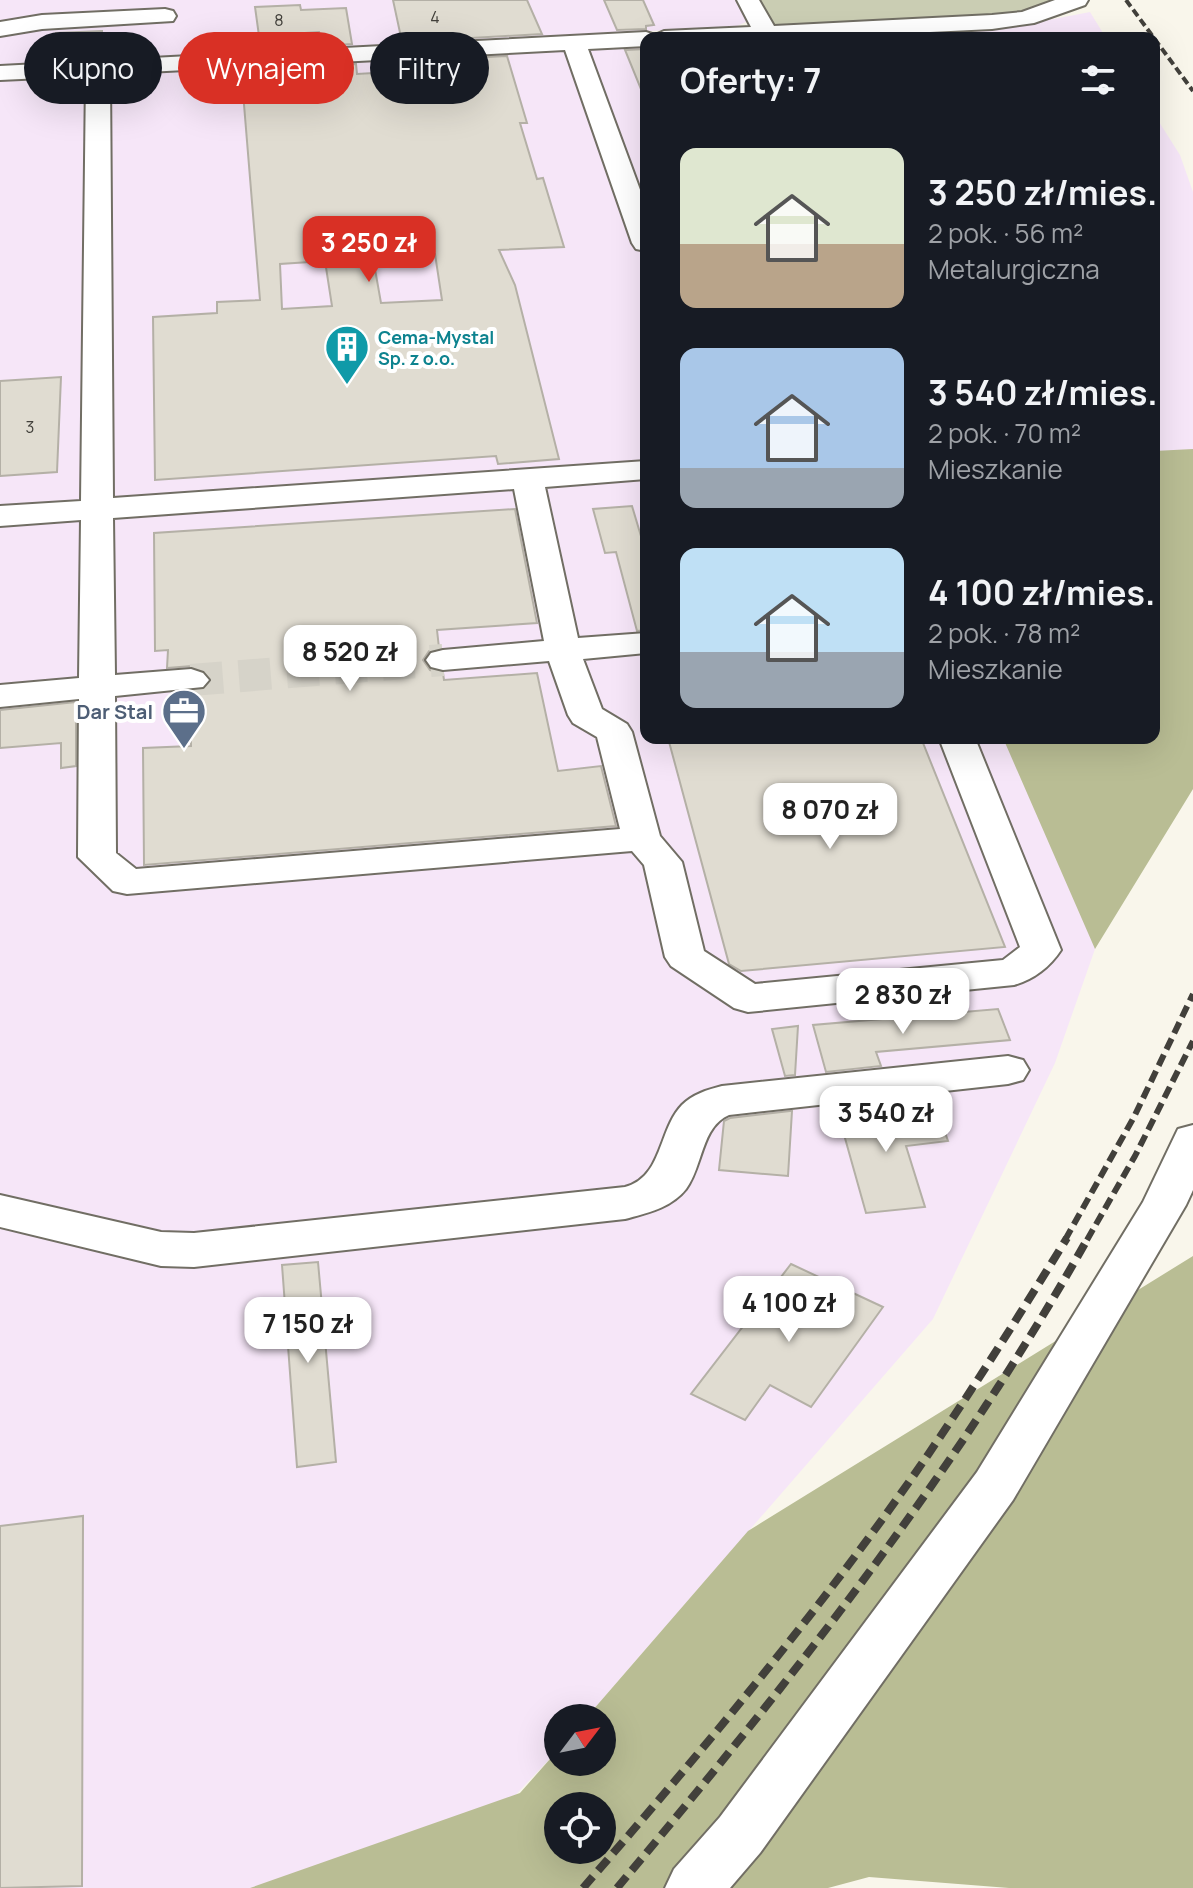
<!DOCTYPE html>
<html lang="pl">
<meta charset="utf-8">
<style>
:root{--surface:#171b24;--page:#20242c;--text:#f1f3f6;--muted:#9ea1a6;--accent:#d93025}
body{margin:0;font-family:Manrope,sans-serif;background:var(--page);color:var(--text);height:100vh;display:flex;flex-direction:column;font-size:30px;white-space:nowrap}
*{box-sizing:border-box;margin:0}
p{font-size:26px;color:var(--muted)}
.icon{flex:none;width:44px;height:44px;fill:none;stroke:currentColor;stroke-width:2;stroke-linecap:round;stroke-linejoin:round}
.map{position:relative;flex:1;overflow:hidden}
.drawer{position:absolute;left:640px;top:32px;width:520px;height:712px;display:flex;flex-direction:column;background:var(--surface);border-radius:16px;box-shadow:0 8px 32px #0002}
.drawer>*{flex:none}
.top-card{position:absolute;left:24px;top:32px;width:496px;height:72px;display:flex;gap:16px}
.needle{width:52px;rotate:58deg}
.tools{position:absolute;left:544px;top:1704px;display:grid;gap:16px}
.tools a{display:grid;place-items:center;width:72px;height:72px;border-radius:50%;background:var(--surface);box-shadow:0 8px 32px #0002;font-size:40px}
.price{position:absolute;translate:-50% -68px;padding:0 18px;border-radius:16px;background:#fff;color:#222;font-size:26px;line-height:52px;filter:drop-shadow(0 2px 4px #0008)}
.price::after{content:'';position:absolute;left:50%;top:48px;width:24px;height:18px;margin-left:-12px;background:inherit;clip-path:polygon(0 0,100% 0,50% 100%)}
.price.on{background:var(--accent);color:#fff}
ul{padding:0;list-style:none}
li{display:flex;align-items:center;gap:24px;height:200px;padding:0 40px}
li span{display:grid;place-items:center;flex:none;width:224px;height:160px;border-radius:16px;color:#555}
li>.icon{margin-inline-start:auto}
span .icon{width:96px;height:96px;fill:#fffc;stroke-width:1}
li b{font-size:34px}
h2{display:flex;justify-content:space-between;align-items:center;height:96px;padding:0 40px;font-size:34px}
.pill{padding:0 28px;border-radius:36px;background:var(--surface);box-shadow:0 8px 32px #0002;font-size:28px;line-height:72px}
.pill.on{background:var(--accent);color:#fff}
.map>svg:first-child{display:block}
</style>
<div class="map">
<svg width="1193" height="1888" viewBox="0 0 1193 1888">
<rect width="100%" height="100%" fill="#f9f6eb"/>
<g fill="#f6e6f8">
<polygon points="0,0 737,0 748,21 737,26 0,69"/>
<polygon points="1090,12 1106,38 771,38 1038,22"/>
<polygon points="646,47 646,738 1154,738 1154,114 1180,155 1193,192 1193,749 1095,949 1055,1063 933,1319 586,1718 558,1718 558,1750 428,1888 0,1888 0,77 88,73 120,75"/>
</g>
<polygon fill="#cacdb3" points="759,0 1054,0 1026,11 992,17 779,27 770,22"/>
<g fill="#b9bd94" fill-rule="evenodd">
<polygon points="1193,449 1193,789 1095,949 1003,738 1154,738 1154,451"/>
<path d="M1193,1256V1888H1009L869,1877L828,1888H250L520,1793L558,1750V1762H602V1718H586L748,1531ZM558,1806H602V1850H558Z"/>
</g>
<g fill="#e0dcd1" stroke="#b4b0a6" stroke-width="2" fill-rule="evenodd">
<polygon points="393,0 527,0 542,34 402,42"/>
<polygon points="604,0 643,0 654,25 646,26 646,29 617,30"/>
<polygon points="300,5 301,10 346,8 352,44 321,46 319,32 259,36 255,7"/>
<polygon points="102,31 102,54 55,56 56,33"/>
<polygon points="646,49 646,99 645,99 625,50"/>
<path d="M507,56L527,123H520L537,179L543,178L564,247L499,250L515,285L559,459L498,464L496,456L155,480L153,317L217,313V302L260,300L242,80L326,75L324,66L356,64L357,74L408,71L406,61ZM435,254L442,300L381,303L373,258ZM325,261L332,306L282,309L280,264Z"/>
<polygon points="61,377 57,472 0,476 0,381"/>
<polygon points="632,506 646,553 646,630 637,631 616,552 605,553 593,509"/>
<polygon points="515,509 537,623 437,630 439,648 429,651 423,660 430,670 443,673 444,680 537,673 558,771 601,766 616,826 144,865 143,748 191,746 190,691 203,690 212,680 205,671 192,666 167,668 168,650 155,651 154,533"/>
<polygon points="76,702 76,766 61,768 61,743 0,748 0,710"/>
<polygon points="668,738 921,738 1005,947 741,971 729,964"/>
<polygon points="998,1009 1010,1040 876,1052 881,1066 826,1072 813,1025"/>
<polygon points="798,1026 795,1075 785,1076 772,1029"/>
<polygon points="892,1100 899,1123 940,1118 948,1141 906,1146 925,1207 866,1213 836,1106"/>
<polygon points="790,1111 792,1111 788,1176 719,1170 724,1121 730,1118"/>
<polygon points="318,1262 336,1462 297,1467 282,1265"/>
<polygon points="791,1264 883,1307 811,1407 770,1385 745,1420 691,1394"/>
<polygon points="83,1516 82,1886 0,1888 0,1526"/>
</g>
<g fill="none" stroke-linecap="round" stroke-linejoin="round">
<polyline stroke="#d6d3c9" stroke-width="32" stroke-dasharray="32 16" stroke-linecap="butt" points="191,680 443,660"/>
<g stroke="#716e64" stroke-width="4">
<g id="minor">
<path d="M737,0H759L774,26L992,15L1022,12L1055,0H1088L1085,5L1034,23L992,29L806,38H646V46L588,49L646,206V251L636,249L632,243L565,50L110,74L113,498L646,461V479L545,487L578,638L646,633V653L583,659L602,709L627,724L632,732L660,836L682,862L704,951L755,984L1003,960L1020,947L939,738H975L1061,950C1050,967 1033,980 1014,985L748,1012L734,1008L671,966L665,957L644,865L632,851L127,894L113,891L78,857L79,699L0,707V685L79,678L81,520L0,526V506L81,501L86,76L0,80V66L646,32L655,35L664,31L751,27ZM514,489L544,641L443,650L431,653L426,660L431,667L443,670L549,661L568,715L573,723L597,737L620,829L136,869L116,853L115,696L203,687L209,680L203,673L191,669L115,675L113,518Z"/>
<polygon points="165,9 173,11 176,16 173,21 42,29 0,36 0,22 42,15"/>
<path d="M1008,1056L1023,1060L1029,1070L1023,1080L1008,1084L729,1115C701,1127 703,1166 686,1189C671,1208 647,1213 625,1219L194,1267L161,1266L0,1227V1195L161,1232L194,1233L625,1187C663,1177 658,1130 682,1105C693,1094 707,1090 722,1086Z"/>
<polygon points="1193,1125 1193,1190 1186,1205 1013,1500 760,1853 730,1888 665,1888 674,1869 720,1817 977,1472 1143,1202 1178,1129"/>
</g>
</g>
<use href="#minor" fill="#fff" fill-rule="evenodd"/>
<polyline stroke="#42403b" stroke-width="4" stroke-dasharray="8 4" stroke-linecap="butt" points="1126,0 1193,91"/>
<g stroke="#42403b" stroke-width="6" stroke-dasharray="12 6" stroke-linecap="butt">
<polyline points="1065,1240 1134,1117 1193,994"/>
<polyline points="1087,1240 1135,1156 1193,1041"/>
</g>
<g stroke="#42403b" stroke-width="8" stroke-dasharray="15 8" stroke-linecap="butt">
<path d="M583,1888C702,1751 819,1612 923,1462C973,1389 1020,1314 1067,1238"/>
<path d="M617,1888C789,1683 957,1472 1088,1238"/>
</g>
</g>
<defs>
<g id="building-pin" transform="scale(2.3)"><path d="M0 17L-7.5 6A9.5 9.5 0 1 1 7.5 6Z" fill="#0f9aa8" stroke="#fff"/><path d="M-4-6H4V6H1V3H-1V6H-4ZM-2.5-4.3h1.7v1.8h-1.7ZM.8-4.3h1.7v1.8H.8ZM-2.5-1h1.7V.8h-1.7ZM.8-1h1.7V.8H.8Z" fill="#fff"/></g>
<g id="office-pin" transform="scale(2.3)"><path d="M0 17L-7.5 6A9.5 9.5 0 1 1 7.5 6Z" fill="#5c6f8a" stroke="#fff"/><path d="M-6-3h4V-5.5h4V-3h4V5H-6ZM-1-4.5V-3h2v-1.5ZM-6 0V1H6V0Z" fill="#fff"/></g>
</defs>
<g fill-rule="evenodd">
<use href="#building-pin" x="347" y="347"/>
<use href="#office-pin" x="184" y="711"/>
</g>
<g text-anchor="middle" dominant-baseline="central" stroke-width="8" stroke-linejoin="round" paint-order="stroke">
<g font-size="16" fill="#42403b">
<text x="435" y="17">4</text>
<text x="279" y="20">8</text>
<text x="30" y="427">3</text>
</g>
<g font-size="18" font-weight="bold" fill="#0d838f" stroke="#fff" text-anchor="start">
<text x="378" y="337">Cema-Mystal<tspan x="378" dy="21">Sp. z o.o.</tspan></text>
</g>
<g font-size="20" font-weight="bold" fill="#4e5e75" stroke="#fff" text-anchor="end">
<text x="153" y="711">Dar Stal</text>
</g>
</g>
</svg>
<div class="tools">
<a><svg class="needle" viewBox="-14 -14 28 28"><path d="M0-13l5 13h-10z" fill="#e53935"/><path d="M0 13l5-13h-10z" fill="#9ea1a6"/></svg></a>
<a><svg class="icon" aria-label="locate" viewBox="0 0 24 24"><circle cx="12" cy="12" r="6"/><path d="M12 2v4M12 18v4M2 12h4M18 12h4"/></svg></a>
</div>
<b class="price on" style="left:369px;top:284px">3 250 zł</b>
<b class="price" style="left:350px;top:693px">8 520 zł</b>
<b class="price" style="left:830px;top:851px">8 070 zł</b>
<b class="price" style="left:903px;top:1036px">2 830 zł</b>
<b class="price" style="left:886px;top:1154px">3 540 zł</b>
<b class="price" style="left:789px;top:1344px">4 100 zł</b>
<b class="price" style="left:308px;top:1365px">7 150 zł</b>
<div class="top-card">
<a class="pill">Kupno</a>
<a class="pill on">Wynajem</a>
<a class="pill">Filtry</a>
</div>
<section class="drawer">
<h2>Oferty: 7<svg class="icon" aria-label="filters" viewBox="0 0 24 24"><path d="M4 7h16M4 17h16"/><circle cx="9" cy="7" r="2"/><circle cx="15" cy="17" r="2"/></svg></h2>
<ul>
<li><span style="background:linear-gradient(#dfe7d0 60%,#b9a48a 0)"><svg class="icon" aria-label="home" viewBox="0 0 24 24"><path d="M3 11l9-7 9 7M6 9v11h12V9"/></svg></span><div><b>3 250 zł/mies.</b><p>2 pok. · 56 m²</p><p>Metalurgiczna</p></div></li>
<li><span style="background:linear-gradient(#a9c7e8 75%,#9aa5b1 0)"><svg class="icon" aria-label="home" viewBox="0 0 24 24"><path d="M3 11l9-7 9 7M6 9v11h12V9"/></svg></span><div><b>3 540 zł/mies.</b><p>2 pok. · 70 m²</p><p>Mieszkanie</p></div></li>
<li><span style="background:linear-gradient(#bfe0f5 65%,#9aa5b1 0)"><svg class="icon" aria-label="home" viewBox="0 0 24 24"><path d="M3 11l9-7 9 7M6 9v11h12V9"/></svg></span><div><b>4 100 zł/mies.</b><p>2 pok. · 78 m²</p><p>Mieszkanie</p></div></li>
</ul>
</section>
</div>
